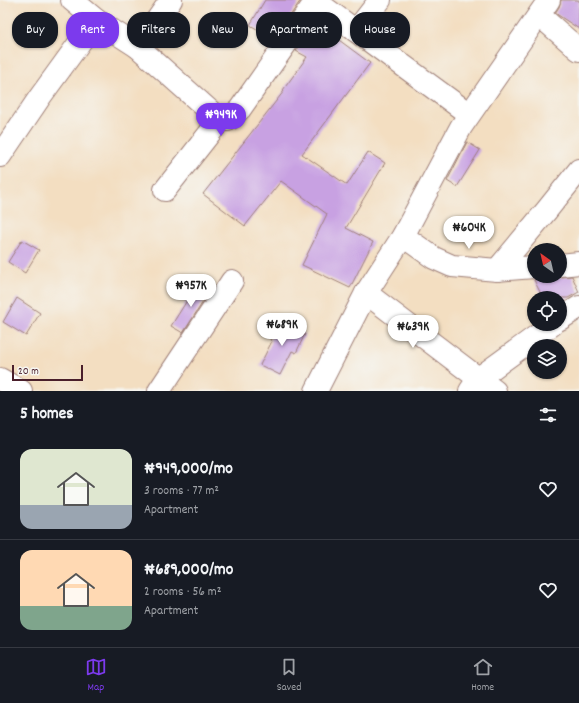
<!DOCTYPE html>
<meta charset="utf-8">
<style>
:root{--surface:#171b24;--page:#20242c;--text:#f1f3f6;--muted:#9ea1a6;--line:#363941;--accent:#7c3aed}
body{margin:0;font-family:Dekko,sans-serif;background:var(--page);color:var(--text);height:100vh;display:flex;flex-direction:column;font-size:15px;white-space:nowrap}
*{box-sizing:border-box;margin:0}
p{font-size:13px;color:var(--muted)}
.icon{flex:none;width:22px;height:22px;fill:none;stroke:currentColor;stroke-width:2;stroke-linecap:round;stroke-linejoin:round}
.map{position:relative;height:391px;overflow:hidden}
.drawer{display:flex;flex-direction:column;background:var(--surface);flex:1}
.drawer>*{flex:none}
.banner{position:absolute;left:12px;top:12px;width:555px;height:36px;display:flex;gap:8px}
.needle{width:26px;rotate:326deg}
.tools{position:absolute;left:527px;top:243px;display:grid;gap:8px}
.tools a{display:grid;place-items:center;width:40px;height:40px;border-radius:50%;background:var(--surface);box-shadow:0 1px 3px #0004;font-size:20px}
.scale{position:absolute;left:12px;bottom:10px;width:71px;box-sizing:border-box;padding-left:4px;border:2px solid #4a1f2b;border-top:0;font-size:11px;line-height:14px;white-space:nowrap;color:#4a1f2b;-webkit-text-stroke:3px #f6f6f2;paint-order:stroke}
.price{position:absolute;translate:-50% -34px;padding:0 9px;border-radius:14px;background:#fff;color:#222;font-size:13px;line-height:26px;filter:drop-shadow(0 1px 2px #0008)}
.price::after{content:'';position:absolute;left:50%;top:24px;width:12px;height:9px;margin-left:-6px;background:inherit;clip-path:polygon(0 0,100% 0,50% 100%)}
.price.current{background:var(--accent);color:#fff}
ul{padding:0;list-style:none}
li{display:flex;align-items:center;gap:12px;height:100px;padding:0 20px}
li+li{border-top:1px solid var(--line)}
li span{display:grid;place-items:center;flex:none;width:112px;height:80px;border-radius:12px;color:#555}
li>.icon{margin-inline-start:auto}
span .icon{width:48px;height:48px;fill:#fffc;stroke-width:1}
li b{font-size:17px}
h2{display:flex;justify-content:space-between;align-items:center;height:48px;padding:0 20px;font-size:17px}
.pill{padding:0 14px;border-radius:16px;background:var(--surface);box-shadow:0 1px 3px #0004;font-size:14px;line-height:36px}
.pill.current{background:var(--accent);color:#fff}
.menu{display:flex;justify-content:space-around;align-items:center;height:56px;border-top:1px solid var(--line);background:var(--surface);font-size:11px;color:var(--muted)}
.menu a{display:grid;justify-items:center;gap:2px}
.menu .current{color:var(--accent)}
.map>svg:first-child{display:block}
</style>
<div class="map">
<svg width="579" height="391" viewBox="0 0 579 391">
<rect width="100%" height="100%" fill="#f6f6f2"/>
<filter id="ink" filterUnits="userSpaceOnUse"><feTurbulence type="fractalNoise" baseFrequency=".025" numOctaves="2"/><feDisplacementMap in="SourceGraphic" scale="8" xChannelSelector="R" yChannelSelector="G"/><feConvolveMatrix kernelMatrix="1 2 1 2 8 2 1 2 1" color-interpolation-filters="sRGB"/></filter>
<filter id="wash" filterUnits="userSpaceOnUse"><feTurbulence type="fractalNoise" baseFrequency=".012" numOctaves="4" result="noise"/><feDisplacementMap in="SourceGraphic" scale="16" xChannelSelector="R" yChannelSelector="G"/><feGaussianBlur stdDeviation="0.9" result="paint"/><feColorMatrix in="noise" values="0 0 0 0 0 0 0 0 0 0 0 0 0 0 0 0 0 1.4 0 .05"/><feComposite in="paint" operator="in"/></filter>
<g filter="url(#wash)">
<rect width="100%" height="100%" fill="#f3dec1"/>
<g id="blocks">
<g fill="#c8a1e2">
<polygon points="265,0 301,0 274,39 250,25"/>
<polygon points="561,0 579,0 579,29 555,13 559,7"/>
<polygon points="316,23 370,63 302,154 347,185 368,152 385,163 346,228 373,242 350,288 302,265 327,214 281,181 245,226 203,194 284,91 283,90 307,57 296,51"/>
<polygon points="467,142 480,150 457,187 447,181"/>
<polygon points="22,240 39,250 25,273 8,262"/>
<polygon points="542,276 561,277 572,276 579,292 568,298 543,298 534,280"/>
<polygon points="198,283 210,291 183,333 171,326"/>
<polygon points="17,298 40,313 26,336 3,322"/>
<polygon points="279,321 305,334 296,353 292,351 280,375 260,365 272,341 270,340"/>
</g>
</g>
</g>
<g filter="url(#ink)">
<use href="#blocks" fill-opacity="0" stroke="#9e7e76" stroke-width="1"/>
<g fill="none" stroke-linecap="round" stroke-linejoin="round">
<g stroke="#9e7e76" stroke-width="24">
<g id="street">
<polyline points="72,0 96,20 138,47 220,120 228,120 240,109 316,1"/>
<polyline points="314,0 469,114"/>
<polyline points="539,15 579,50"/>
<polyline points="356,31 380,0"/>
<polyline points="138,47 171,0"/>
<polyline points="0,156 40,97 96,20"/>
<polyline points="165,190 220,120"/>
<polyline points="403,236 434,258 452,266 497,270 534,267"/>
<polyline points="560,265 579,263"/>
<polyline points="497,270 547,210 579,170"/>
<polyline points="366,293 495,391"/>
<polyline points="560,319 579,307"/>
<polyline points="0,379 21,391"/>
<polyline points="159,391 232,281"/>
<polyline points="316,391 366,293 403,236 461,127 549,0"/>
<polyline points="470,391 479,378 553,324"/>
</g>
</g>
<use href="#street" stroke="#fff" stroke-width="22"/>
</g>
</g>
</svg>
<div class="tools">
<a><svg class="needle" viewBox="-14 -14 28 28"><path d="M0-13l5 13h-10z" fill="#e53935"/><path d="M0 13l5-13h-10z" fill="#9ea1a6"/></svg></a>
<a><svg class="icon" aria-label="locate" viewBox="0 0 24 24"><circle cx="12" cy="12" r="6"/><path d="M12 2v4M12 18v4M2 12h4M18 12h4"/></svg></a>
<a><svg class="icon" aria-label="layers" viewBox="0 0 24 24"><path d="M12 4l9 5-9 5-9-5zM3 14l9 5 9-5"/></svg></a>
</div>
<div class="scale">20 m</div>
<b class="price current" style="left:221px;top:137px">₦949K</b>
<b class="price" style="left:469px;top:250px">₦604K</b>
<b class="price" style="left:191px;top:308px">₦957K</b>
<b class="price" style="left:282px;top:347px">₦689K</b>
<b class="price" style="left:413px;top:349px">₦639K</b>
<div class="banner">
<a class="pill">Buy</a>
<a class="pill current">Rent</a>
<a class="pill">Filters</a>
<a class="pill">New</a>
<a class="pill">Apartment</a>
<a class="pill">House</a>
</div>
</div>
<section class="drawer">
<h2>5 homes<svg class="icon" aria-label="filters" viewBox="0 0 24 24"><path d="M4 7h16M4 17h16"/><circle cx="9" cy="7" r="2"/><circle cx="15" cy="17" r="2"/></svg></h2>
<ul>
<li><span style="background:linear-gradient(#dfe7d0 70%,#9aa5b1 0)"><svg class="icon" aria-label="home" viewBox="0 0 24 24"><path d="M3 11l9-7 9 7M6 9v11h12V9"/></svg></span><div><b>₦949,000/mo</b><p>3 rooms · 77 m²</p><p>Apartment</p></div><svg class="icon" aria-label="heart" viewBox="0 0 24 24"><path d="M12 20l-8-8c-3-5 5-10 8-4 3-6 11-1 8 4z"/></svg></li>
<li><span style="background:linear-gradient(#ffd9b3 70%,#7fa58c 0)"><svg class="icon" aria-label="home" viewBox="0 0 24 24"><path d="M3 11l9-7 9 7M6 9v11h12V9"/></svg></span><div><b>₦689,000/mo</b><p>2 rooms · 56 m²</p><p>Apartment</p></div><svg class="icon" aria-label="heart" viewBox="0 0 24 24"><path d="M12 20l-8-8c-3-5 5-10 8-4 3-6 11-1 8 4z"/></svg></li>
</ul>
</section>
<nav class="menu">
<a class="current"><svg class="icon" aria-label="map" viewBox="0 0 24 24"><path d="M3 6l6-2 6 2 6-2v14l-6 2-6-2-6 2zM9 4v14M15 6v14"/></svg>Map</a>
<a><svg class="icon" aria-label="saved" viewBox="0 0 24 24"><path d="M7 4h10v16l-5-4-5 4z"/></svg>Saved</a>
<a><svg class="icon" aria-label="home" viewBox="0 0 24 24"><path d="M3 11l9-7 9 7M6 9v11h12V9"/></svg>Home</a>
</nav>
